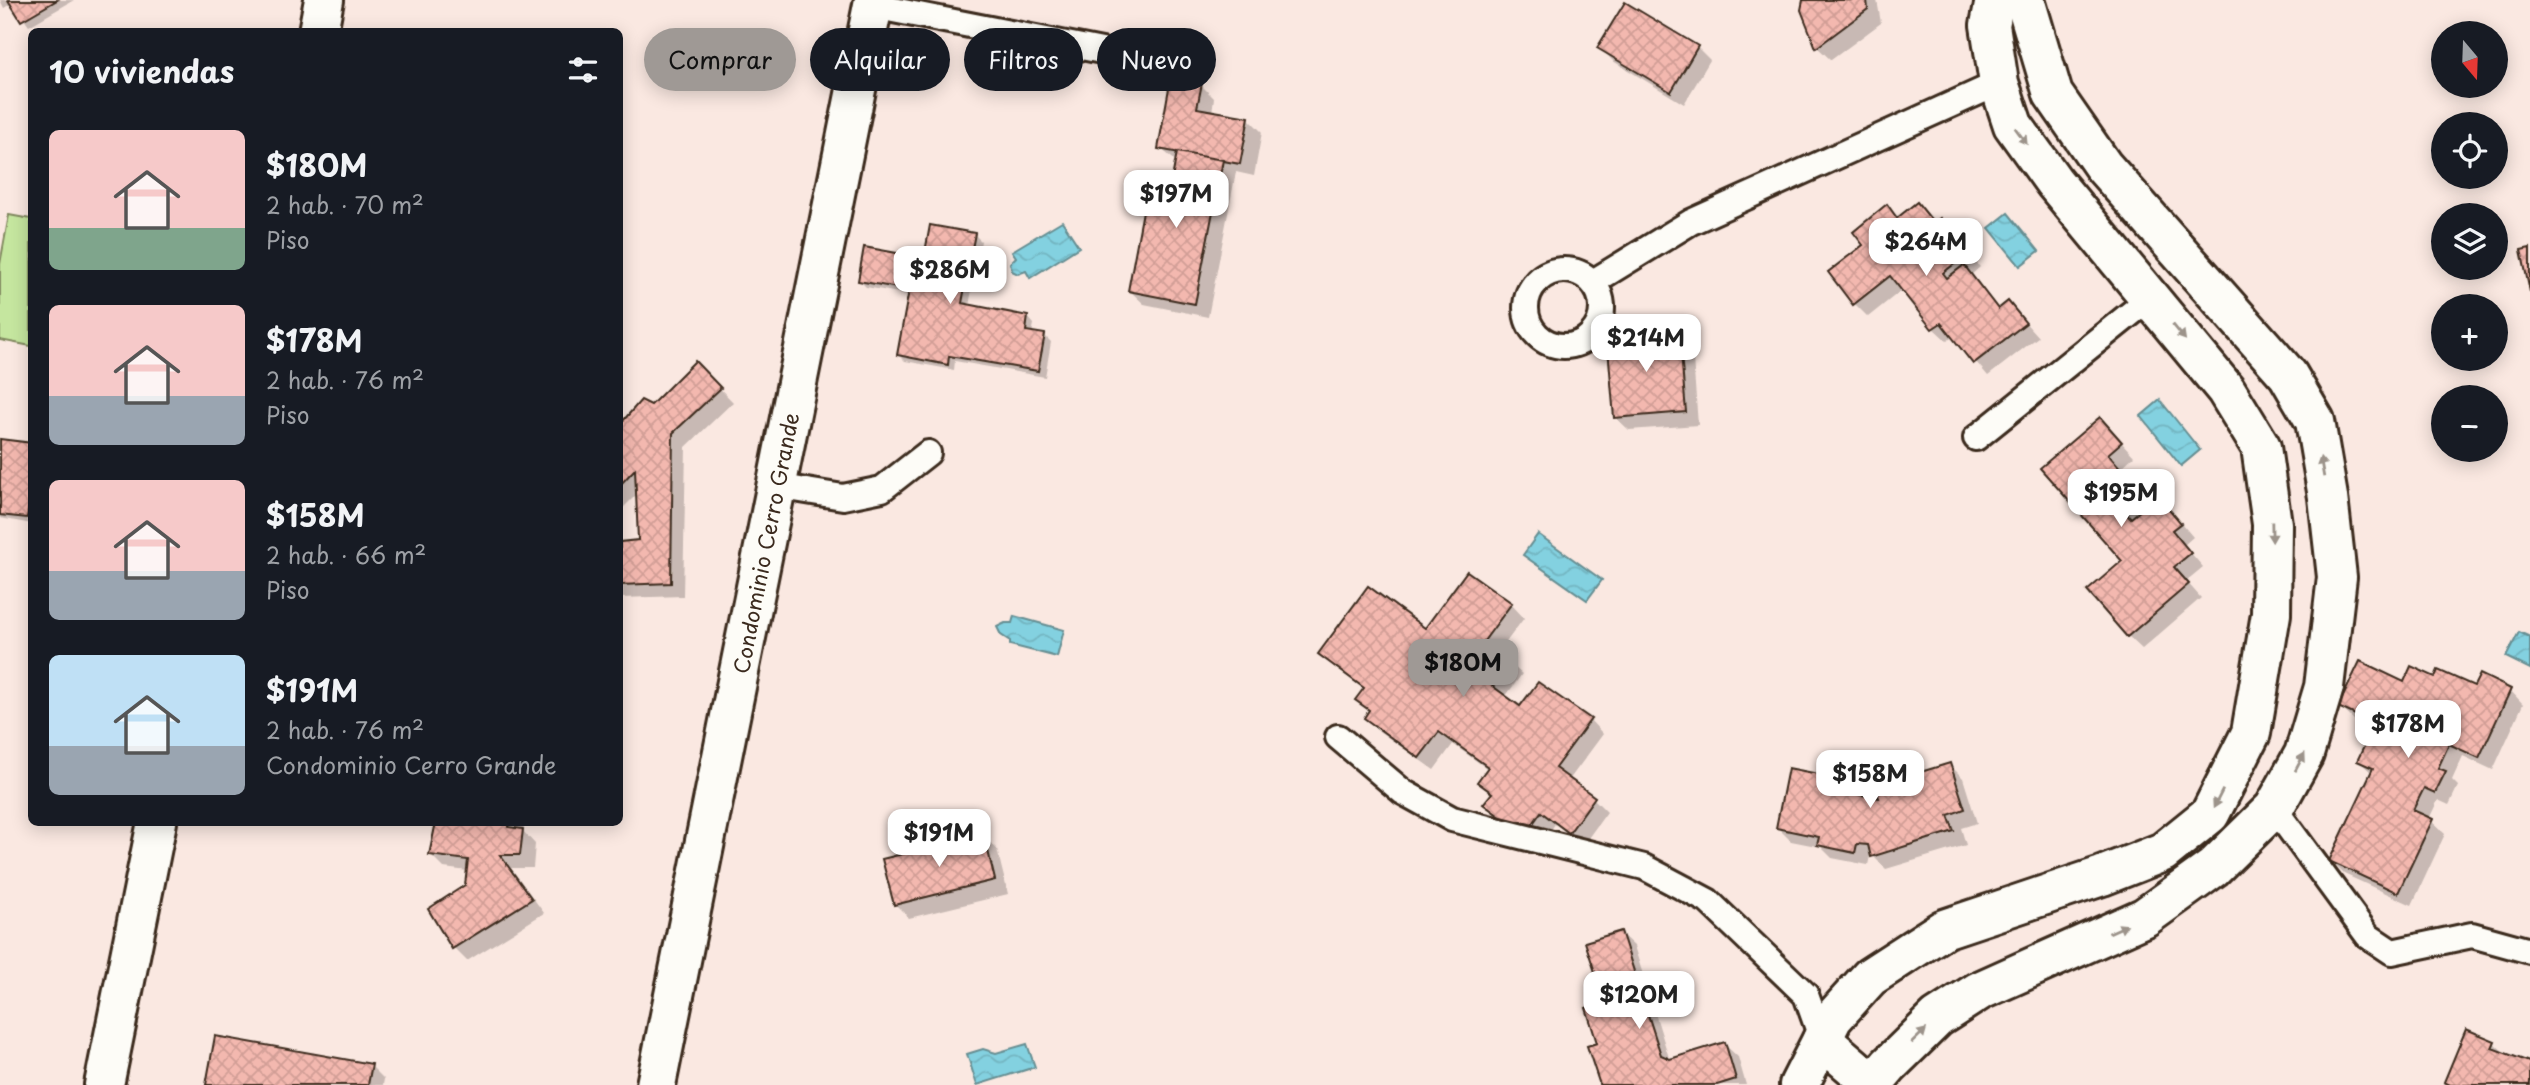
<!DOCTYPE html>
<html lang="es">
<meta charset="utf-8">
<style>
:root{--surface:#171b24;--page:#20242c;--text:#f1f3f6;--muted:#9ea1a6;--accent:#9f9995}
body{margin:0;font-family:"Playpen Sans",sans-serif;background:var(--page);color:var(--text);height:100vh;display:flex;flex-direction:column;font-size:26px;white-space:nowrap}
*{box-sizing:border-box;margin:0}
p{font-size:23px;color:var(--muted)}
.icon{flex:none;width:38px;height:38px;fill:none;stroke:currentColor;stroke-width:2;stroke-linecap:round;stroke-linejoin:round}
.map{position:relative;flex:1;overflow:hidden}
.sheet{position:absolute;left:28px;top:28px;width:595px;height:798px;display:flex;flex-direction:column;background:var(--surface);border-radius:10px;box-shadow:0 4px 18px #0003}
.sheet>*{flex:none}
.guide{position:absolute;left:644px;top:28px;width:665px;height:63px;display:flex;gap:14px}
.needle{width:46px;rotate:161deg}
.buttons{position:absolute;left:2431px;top:21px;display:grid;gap:14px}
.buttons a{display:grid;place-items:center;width:77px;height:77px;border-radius:50%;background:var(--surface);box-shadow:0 4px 18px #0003;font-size:35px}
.price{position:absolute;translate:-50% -60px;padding:0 16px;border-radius:14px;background:#fff;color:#222;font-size:23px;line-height:46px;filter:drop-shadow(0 2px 4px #0008)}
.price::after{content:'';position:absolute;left:50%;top:42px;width:21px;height:16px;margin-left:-10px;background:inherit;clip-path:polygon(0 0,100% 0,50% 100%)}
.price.on{background:var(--accent);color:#111}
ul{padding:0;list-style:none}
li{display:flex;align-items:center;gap:21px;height:175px;padding:0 21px}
li span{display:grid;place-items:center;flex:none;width:196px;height:140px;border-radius:10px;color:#555}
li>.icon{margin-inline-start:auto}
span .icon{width:84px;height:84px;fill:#fffc;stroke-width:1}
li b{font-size:30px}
h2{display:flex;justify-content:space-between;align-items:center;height:84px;padding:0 21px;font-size:30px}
.tag{padding:0 24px;border-radius:32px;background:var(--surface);box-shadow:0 4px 18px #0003;font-size:24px;line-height:63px}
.tag.on{background:var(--accent);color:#111}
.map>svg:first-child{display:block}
</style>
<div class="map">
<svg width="2530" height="1085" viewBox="0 0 2530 1085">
<defs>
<pattern id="water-waves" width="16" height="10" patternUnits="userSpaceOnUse" patternTransform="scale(1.75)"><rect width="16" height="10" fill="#83d1e0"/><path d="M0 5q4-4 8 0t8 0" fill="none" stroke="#72b4c0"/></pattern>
<pattern id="building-cross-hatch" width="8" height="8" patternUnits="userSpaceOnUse" patternTransform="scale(1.75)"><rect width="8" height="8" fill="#f3b8af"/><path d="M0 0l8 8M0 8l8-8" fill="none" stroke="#d19e96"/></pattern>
</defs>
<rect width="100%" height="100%" fill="#fae8e1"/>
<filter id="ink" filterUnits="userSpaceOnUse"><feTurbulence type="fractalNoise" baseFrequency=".0143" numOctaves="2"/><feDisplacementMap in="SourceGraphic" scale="14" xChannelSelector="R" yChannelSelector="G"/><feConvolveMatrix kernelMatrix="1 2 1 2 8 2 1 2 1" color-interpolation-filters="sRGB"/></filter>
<g filter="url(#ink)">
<polygon fill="#c5e69f" stroke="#80885e" stroke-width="2" points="9,215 31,219 31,346 0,340 0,264"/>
<g fill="url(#water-waves)" stroke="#668e92" stroke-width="2">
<polygon points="2008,213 2039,251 2020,266 1989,228"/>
<polygon points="1062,221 1079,247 1030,278 1026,271 1018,274 1012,271 1010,263 1016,257 1012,251"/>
<polygon points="2160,400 2200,450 2181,466 2141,416"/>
<polygon points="1538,534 1602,580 1587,600 1523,555"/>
<polygon points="1014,616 1064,630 1057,657 1010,645 1010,641 1001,635 997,627 1005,623 1012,623"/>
<polygon points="2519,632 2530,637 2530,669 2506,657"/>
<polygon points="1027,1044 1035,1067 977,1085 967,1054 983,1049 996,1053"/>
</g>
<g fill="#0003">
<polygon points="0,0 74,0 29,26 12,3 4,8"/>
<polygon points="1804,0 1877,0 1881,23 1831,60 1817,47 1803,10"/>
<polygon points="1697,47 1710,60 1684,104 1613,61 1600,48"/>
<polygon points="1201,85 1214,98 1212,112 1248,118 1262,132 1254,176 1236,172 1208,317 1144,304 1130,291 1173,186 1177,162 1160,148"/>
<polygon points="1917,205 1935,224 1940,221 1980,267 1971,275 2000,310 2008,303 2038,337 1988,376 1954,336 1947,341 1933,328 1903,289 1868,317 1855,304 1865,245 1887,207 1899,219"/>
<polygon points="975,235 981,241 969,306 1028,317 1034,324 1032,334 1044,335 1051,342 1045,377 955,361 954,370 905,361 899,355 910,295 866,287 860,281 925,260"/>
<polygon points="1678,332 1692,345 1698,425 1629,430 1615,417"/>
<polygon points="695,363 733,402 686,447 683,596 620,598 620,539 622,544 640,542 638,493 620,511 620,421 622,424 651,407"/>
<polygon points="2100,419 2134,456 2120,469 2150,504 2171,511 2193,537 2184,545 2203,567 2186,581 2201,598 2142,649 2128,636 2124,561"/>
<polygon points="0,441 32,445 32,524 0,518"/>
<polygon points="1511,604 1524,618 1498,653 1522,674 1505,697 1520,709 1590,720 1603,734 1569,780 1594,799 1607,812 1583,845 1555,824 1539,847 1499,817 1485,804 1492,795 1479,782 1489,770 1453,744 1434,770 1379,731 1366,717 1370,712 1357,700 1365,690 1334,667 1321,654 1425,630"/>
<polygon points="2436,679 2475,688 2510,690 2523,704 2493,770 2463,756 2452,780 2458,786 2449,805 2438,800 2429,819 2445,834 2412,905 2344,874 2331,861 2372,773 2359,761 2374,730 2354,720 2340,707 2405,684"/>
<polygon points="1950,765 1963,778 1977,823 1961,828 1966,845 1886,869 1874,857 1870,856 1868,865 1832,858 1821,847 1791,841 1778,828 1858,784 1871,797 1881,800"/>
<polygon points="437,822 525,822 523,831 535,844 533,868 511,868 544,913 467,961 454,948 468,871 444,868 431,855"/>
<polygon points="983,836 997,849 1008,894 909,918 896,905"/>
<polygon points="1620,933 1634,946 1670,1061 1724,1044 1738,1057 1746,1085 1602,1085 1600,1044"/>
<polygon points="2494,1043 2507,1055 2530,1065 2530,1085 2450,1085 2447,1082"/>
<polygon points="371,1066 384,1079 383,1085 208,1085"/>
</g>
<g fill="url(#building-cross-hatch)" stroke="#3b2a1e" stroke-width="2">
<polygon points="8,0 57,0 21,21"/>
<polygon points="1803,0 1867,0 1868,9 1816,48 1801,10"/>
<polygon points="1625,2 1698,46 1671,92 1597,48"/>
<polygon points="1171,77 1202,83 1197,108 1249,117 1240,164 1158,149"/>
<polygon points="1177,152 1223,160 1195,304 1128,291 1149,179 1171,184"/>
<polygon points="1917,202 1934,223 1940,218 1968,253 1943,273 1947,278 1964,265 1998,309 2008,301 2026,323 1973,364 1941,323 1932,329 1890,276 1853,305 1828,272 1863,245 1853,232 1887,204 1897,218"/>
<polygon points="930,225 975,233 962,303 1028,316 1026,331 1045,334 1038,371 949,356 948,365 897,355 909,290 858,281 864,247 924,258"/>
<polygon points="2530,248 2530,292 2521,250"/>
<polygon points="1679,330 1686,412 1614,418 1607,336"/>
<polygon points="695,361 721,388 673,433 671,583 620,585 620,542 638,540 635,469 620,485 620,419 622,422 641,400 651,405"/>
<polygon points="2100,417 2122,442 2108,454 2141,492 2122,508 2131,518 2158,496 2181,523 2172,530 2191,553 2174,567 2189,584 2127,637 2087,591 2122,561 2040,468"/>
<polygon points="0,439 32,443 32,503 29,503 27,518 0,515"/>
<polygon points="1467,571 1512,603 1484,641 1510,660 1491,685 1520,706 1538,682 1591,719 1555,768 1595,797 1569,833 1541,812 1525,835 1483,804 1492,793 1477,782 1488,767 1439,732 1419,758 1364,718 1369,710 1355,700 1364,688 1318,654 1368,586 1425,628"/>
<polygon points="2360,661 2404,682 2411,666 2435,677 2438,670 2474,686 2480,674 2511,689 2479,758 2449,744 2438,768 2446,771 2435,793 2424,788 2413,810 2433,819 2398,893 2329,861 2373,768 2357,761 2375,724 2338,707"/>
<polygon points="1950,763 1965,809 1948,815 1954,831 1871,857 1868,845 1857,844 1855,853 1817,845 1819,837 1776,828 1788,768 1859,782 1856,794 1879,798 1875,786"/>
<polygon points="436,822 509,822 508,827 523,829 520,855 500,855 532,899 452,949 428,909 465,885 468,860 429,855"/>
<polygon points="984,834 995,880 894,905 882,859"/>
<polygon points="1621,931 1661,1055 1670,1059 1725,1042 1736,1079 1717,1085 1600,1085 1587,1046 1597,1043 1586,1008 1605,1002 1585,942"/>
<polygon points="2466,1029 2495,1041 2492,1048 2529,1062 2530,1060 2530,1085 2450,1085 2444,1082"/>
<polygon points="215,1036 372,1064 368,1085 206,1085"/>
</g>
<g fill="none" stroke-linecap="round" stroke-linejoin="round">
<g stroke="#3b2a1e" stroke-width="30">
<g id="lane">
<polyline points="873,6 1193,69"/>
<circle cx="1564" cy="308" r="38"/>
<polyline points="1593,282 1691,222 1999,83"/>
<polyline points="1976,438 2150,298"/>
<polyline points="776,486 843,497 882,489 928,453"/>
<polyline points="1338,737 1403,792 1452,819 1644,867 1708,901 1806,995 1822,1040"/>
<polyline points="2274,808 2368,936 2392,952 2472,935 2530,951"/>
</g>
</g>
<g stroke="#3b2a1e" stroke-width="44">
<g id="street">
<polyline points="318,32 324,0"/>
<polyline points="1822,1040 1872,1083"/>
<polyline points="104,1085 157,822"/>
<polyline points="656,1085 874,0"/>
<polyline points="1799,1085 1833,1018 1870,977 1944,929 2102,876 2163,852 2210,814 2251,733 2271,614 2272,524 2261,447 2226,390 2054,182 2013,125 1999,83 1990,25 1995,0"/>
<polyline points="1872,1085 1889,1065 1937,1018 1979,991 2145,917 2213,868 2274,808 2304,754 2324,687 2337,577 2328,497 2315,421 2288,375 2103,166 2053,94 2025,0"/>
</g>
</g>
<use href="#lane" stroke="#fdfcf7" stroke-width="24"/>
<use href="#street" stroke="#fdfcf7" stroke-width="38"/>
</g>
<defs><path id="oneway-solid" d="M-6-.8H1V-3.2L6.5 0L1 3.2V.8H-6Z" transform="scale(1.75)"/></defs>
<g fill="#9c938a">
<use href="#oneway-solid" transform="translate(2021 136) rotate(54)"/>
<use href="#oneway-solid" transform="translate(2179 332) rotate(51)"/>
<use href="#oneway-solid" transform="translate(2322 467) rotate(-100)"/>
<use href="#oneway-solid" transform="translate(2272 532) rotate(89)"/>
<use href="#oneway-solid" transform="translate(2300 762) rotate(-62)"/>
<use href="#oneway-solid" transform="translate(2218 799) rotate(117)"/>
<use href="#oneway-solid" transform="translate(2118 929) rotate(-24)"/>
<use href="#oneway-solid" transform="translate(1919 1036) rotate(-44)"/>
</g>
</g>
<g text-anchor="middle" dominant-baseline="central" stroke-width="7" stroke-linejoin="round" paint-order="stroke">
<g font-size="21" fill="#3b2a1e" stroke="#fdfcf7">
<text transform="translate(765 543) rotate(-79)">Condominio Cerro Grande</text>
</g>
</g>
</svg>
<div class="buttons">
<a><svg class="needle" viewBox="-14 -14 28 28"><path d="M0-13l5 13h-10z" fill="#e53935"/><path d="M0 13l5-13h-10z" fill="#9ea1a6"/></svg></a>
<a><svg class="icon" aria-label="locate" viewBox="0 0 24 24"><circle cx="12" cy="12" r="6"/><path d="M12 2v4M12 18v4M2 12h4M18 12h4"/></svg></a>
<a><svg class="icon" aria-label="layers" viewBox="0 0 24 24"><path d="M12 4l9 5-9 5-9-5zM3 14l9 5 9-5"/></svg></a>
<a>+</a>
<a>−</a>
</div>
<b class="price" style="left:1176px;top:230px">$197M</b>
<b class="price" style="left:1926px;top:278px">$264M</b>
<b class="price" style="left:950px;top:306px">$286M</b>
<b class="price" style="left:1646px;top:374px">$214M</b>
<b class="price" style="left:2121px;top:529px">$195M</b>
<b class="price on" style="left:1463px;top:699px">$180M</b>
<b class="price" style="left:2408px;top:760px">$178M</b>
<b class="price" style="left:1870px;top:810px">$158M</b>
<b class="price" style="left:939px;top:869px">$191M</b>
<b class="price" style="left:1639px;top:1031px">$120M</b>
<div class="guide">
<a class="tag on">Comprar</a>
<a class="tag">Alquilar</a>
<a class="tag">Filtros</a>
<a class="tag">Nuevo</a>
</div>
<section class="sheet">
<h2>10 viviendas<svg class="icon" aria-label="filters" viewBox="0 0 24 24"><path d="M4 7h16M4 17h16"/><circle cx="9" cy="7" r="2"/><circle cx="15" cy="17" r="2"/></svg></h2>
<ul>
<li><span style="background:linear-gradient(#f6c9c9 70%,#7fa58c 0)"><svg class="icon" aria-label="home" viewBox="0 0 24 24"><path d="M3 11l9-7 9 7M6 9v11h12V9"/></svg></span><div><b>$180M</b><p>2 hab. · 70 m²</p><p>Piso</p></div></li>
<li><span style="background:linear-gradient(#f6c9c9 65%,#9aa5b1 0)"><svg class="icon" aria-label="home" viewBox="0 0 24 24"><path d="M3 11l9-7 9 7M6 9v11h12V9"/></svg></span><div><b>$178M</b><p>2 hab. · 76 m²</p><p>Piso</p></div></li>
<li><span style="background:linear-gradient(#f6c9c9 65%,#9aa5b1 0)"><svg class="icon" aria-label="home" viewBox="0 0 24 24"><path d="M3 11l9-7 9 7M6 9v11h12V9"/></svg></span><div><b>$158M</b><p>2 hab. · 66 m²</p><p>Piso</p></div></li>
<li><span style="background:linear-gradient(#bfe0f5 65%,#9aa5b1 0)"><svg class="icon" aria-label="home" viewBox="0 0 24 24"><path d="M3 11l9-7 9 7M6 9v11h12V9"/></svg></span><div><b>$191M</b><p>2 hab. · 76 m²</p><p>Condominio Cerro Grande</p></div></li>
</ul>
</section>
</div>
